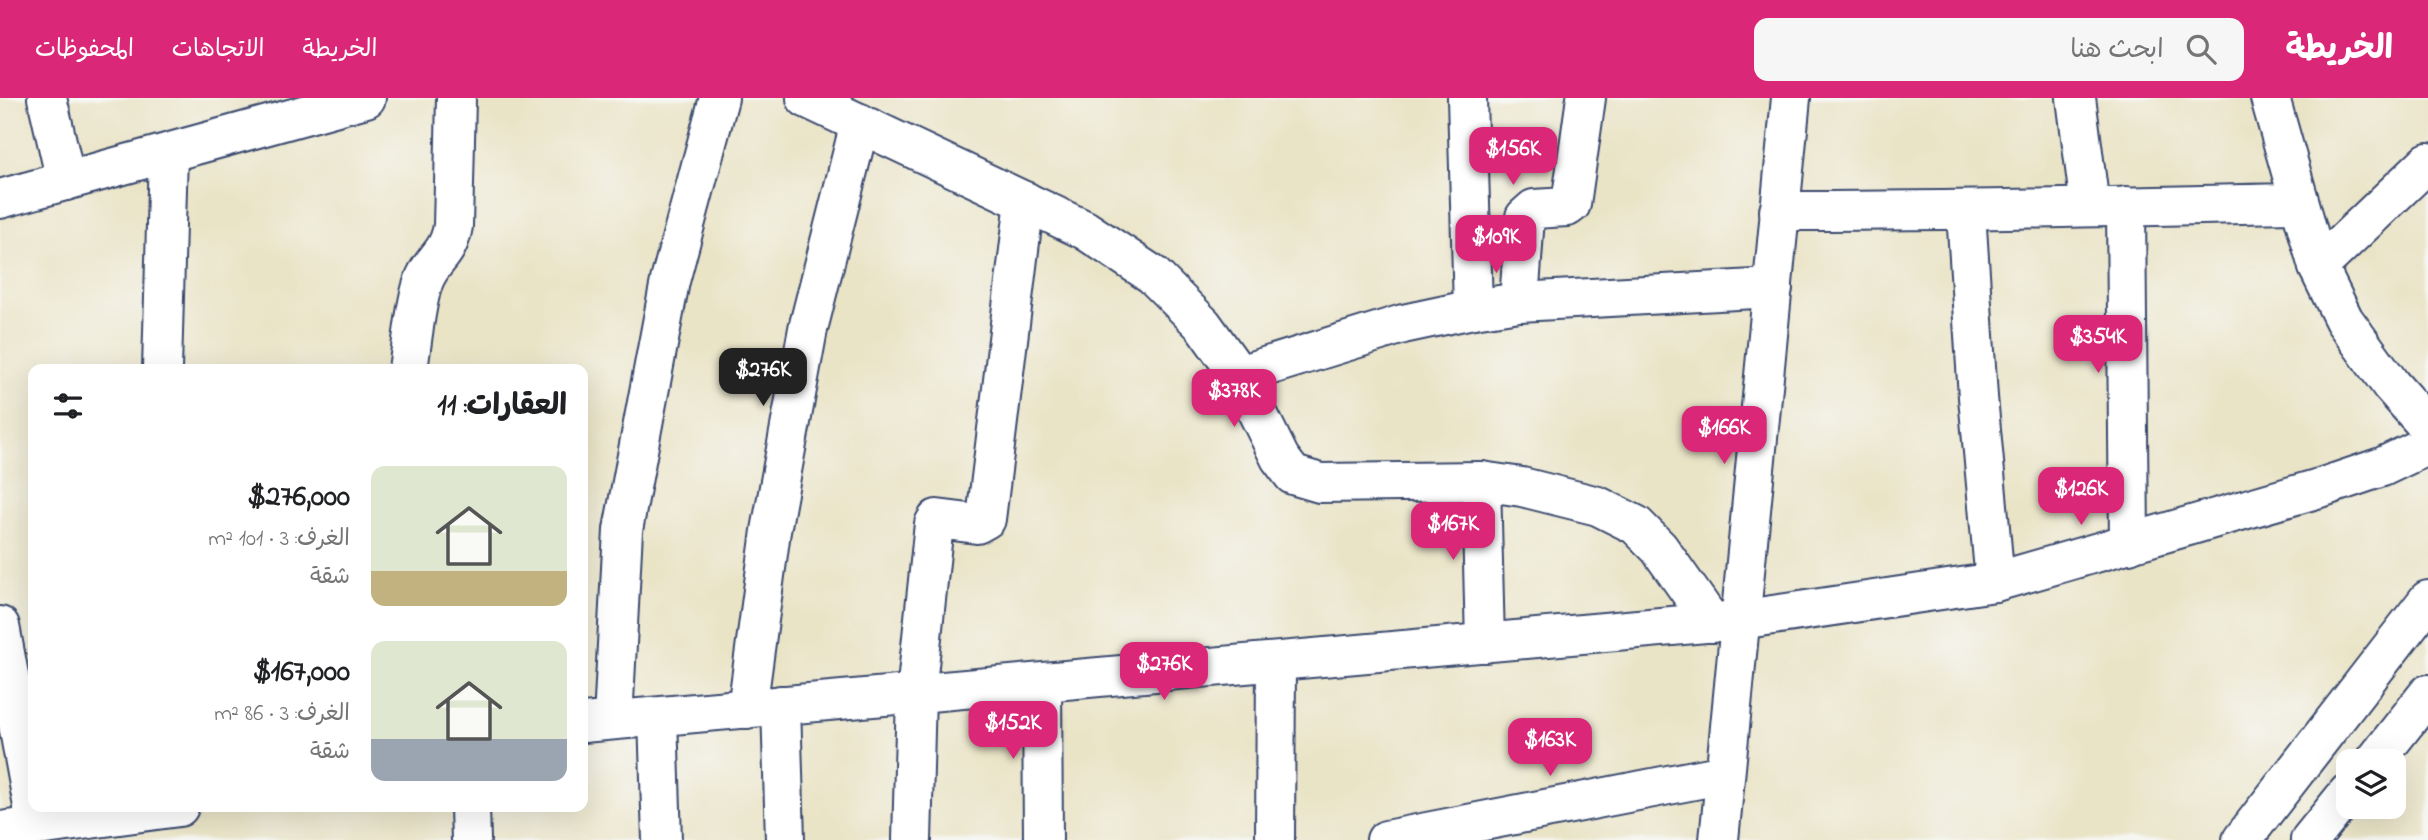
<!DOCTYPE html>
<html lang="ar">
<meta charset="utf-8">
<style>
:root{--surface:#fff;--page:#f6f6f6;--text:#202124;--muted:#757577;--accent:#db2777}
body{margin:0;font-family:"Indie Flower","Playpen Sans Arabic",sans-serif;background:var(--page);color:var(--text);direction:rtl;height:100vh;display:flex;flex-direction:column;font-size:26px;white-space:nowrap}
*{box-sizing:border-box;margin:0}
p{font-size:23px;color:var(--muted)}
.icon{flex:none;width:38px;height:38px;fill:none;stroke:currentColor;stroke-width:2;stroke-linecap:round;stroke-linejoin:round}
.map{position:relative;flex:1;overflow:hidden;direction:ltr}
.side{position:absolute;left:28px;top:266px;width:560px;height:448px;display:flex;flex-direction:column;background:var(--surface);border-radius:14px;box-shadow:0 7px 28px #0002;direction:rtl}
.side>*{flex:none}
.buttons{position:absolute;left:2336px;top:651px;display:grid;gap:14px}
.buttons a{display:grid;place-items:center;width:70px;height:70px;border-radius:14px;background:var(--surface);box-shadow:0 7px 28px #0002;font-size:35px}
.price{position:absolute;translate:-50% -60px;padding:0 16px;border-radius:14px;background:var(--accent);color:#fff;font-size:23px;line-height:46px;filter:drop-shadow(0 2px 4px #0008)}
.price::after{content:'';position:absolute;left:50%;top:42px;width:21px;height:16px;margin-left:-10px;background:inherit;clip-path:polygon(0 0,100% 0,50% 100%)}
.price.active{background:#222;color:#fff}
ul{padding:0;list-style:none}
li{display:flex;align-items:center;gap:21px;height:175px;padding:0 21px}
li span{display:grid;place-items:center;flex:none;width:196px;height:140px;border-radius:14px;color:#555}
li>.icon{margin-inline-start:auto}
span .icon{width:84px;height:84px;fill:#fffc;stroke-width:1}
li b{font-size:30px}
h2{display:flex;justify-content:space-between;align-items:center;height:84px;padding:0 21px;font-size:30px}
header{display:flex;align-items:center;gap:42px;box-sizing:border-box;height:98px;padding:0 35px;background:var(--accent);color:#fff}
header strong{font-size:33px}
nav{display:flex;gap:38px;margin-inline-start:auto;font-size:24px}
.search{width:490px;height:63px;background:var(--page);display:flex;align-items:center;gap:18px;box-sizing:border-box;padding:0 24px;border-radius:14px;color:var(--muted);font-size:26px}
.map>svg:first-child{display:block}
</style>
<header>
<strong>الخريطة</strong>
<div class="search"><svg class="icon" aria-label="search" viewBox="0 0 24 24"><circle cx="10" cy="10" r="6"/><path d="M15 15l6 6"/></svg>ابحث هنا</div>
<nav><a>الخريطة</a><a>الاتجاهات</a><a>المحفوظات</a></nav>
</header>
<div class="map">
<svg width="2428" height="742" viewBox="0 0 2428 742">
<rect width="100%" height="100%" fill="#f6f6f2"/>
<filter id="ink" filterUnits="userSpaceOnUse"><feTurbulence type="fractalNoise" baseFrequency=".0143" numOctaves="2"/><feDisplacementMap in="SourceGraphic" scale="14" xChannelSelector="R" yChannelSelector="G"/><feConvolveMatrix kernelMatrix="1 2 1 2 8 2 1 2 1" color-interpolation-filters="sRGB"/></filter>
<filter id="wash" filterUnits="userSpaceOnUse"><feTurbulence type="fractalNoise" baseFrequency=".00686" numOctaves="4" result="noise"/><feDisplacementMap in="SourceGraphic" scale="28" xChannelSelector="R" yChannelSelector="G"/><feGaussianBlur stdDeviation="1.57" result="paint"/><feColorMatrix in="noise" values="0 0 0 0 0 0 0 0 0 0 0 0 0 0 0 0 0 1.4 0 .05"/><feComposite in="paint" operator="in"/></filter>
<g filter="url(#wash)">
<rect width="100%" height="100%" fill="#eae4c7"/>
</g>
<g filter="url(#ink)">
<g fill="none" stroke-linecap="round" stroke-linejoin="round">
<g stroke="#3a4a6e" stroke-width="42">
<g id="minor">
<polyline points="47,0 66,83"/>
<polyline points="806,0 1085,132 1153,177 1203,227 1239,277 1280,360 1293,377 1320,385 1481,383 1522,389 1598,408 1636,427 1659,450 1712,525"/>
<polyline points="1467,0 1473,211"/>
<polyline points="2076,0 2090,109"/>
<polyline points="2270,0 2318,169 2344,222 2391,287 2428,329"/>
<polyline points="0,101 366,0"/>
<polyline points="2126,108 2129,446"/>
<path d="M1779,113C1953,114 2126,108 2299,105"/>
<polyline points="1966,114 1978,299 1995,484"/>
<polyline points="2318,169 2428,64"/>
<polyline points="1519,204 1525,119 1534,111 1567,109 1571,106 1586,0"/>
<polyline points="162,271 168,55"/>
<path d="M408,271C412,247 416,200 425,180C435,158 448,157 453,128L456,0"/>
<polyline points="1239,277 1403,226 1473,211 1519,204 1773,190"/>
<polyline points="1481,383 1485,545"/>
<polyline points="0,528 33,708"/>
<polyline points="1042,585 1043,742"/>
<polyline points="781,607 785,742"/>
<polyline points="747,611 771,433 808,231 860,25"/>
<polyline points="658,619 662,742"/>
<polyline points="613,622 623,432 670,183 719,0"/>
<polyline points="583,625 1739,522 1995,484 2323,389 2382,369 2428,347"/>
<polyline points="470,709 471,742"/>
<polyline points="0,733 179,709"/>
<polyline points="912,742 916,596 934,426 937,421 977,426 986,421 1025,103"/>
<polyline points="1275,742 1276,564"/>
<polyline points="1386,742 1725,676"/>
<polyline points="1719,742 1791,0"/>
</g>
</g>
<g stroke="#3a4a6e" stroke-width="42">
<g id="highway">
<polyline points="2375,663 2428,596"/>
<polyline points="2242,742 2428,502"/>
<polyline points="2310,742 2348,695"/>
</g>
</g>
<use href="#minor" stroke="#fff" stroke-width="38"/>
<use href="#highway" stroke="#fff" stroke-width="38"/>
</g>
</g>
</svg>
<div class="buttons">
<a><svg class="icon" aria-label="layers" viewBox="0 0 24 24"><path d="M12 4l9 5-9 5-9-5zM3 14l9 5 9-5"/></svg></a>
</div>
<b class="price" style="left:1513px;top:89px">$156K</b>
<b class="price" style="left:1496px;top:177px">$109K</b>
<b class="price" style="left:2098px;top:277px">$354K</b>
<b class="price active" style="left:763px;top:310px">$276K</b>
<b class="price" style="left:1234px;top:331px">$378K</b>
<b class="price" style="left:1724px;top:368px">$166K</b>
<b class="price" style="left:2081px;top:429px">$126K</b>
<b class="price" style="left:1453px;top:464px">$167K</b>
<b class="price" style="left:1164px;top:604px">$276K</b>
<b class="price" style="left:1013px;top:663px">$152K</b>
<b class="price" style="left:1550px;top:680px">$163K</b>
<section class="side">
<h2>العقارات: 11<svg class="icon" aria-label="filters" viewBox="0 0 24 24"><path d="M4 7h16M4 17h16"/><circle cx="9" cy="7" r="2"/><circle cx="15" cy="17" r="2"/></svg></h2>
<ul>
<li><span style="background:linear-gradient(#dfe7d0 75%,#c2b280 0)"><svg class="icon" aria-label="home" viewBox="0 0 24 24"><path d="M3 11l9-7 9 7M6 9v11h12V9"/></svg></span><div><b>$276,000</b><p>الغرف: 3 · 101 m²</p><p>شقة</p></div></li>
<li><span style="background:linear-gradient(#dfe7d0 70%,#9aa5b1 0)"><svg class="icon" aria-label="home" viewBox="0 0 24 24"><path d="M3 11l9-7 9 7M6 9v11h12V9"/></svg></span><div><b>$167,000</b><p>الغرف: 3 · 86 m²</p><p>شقة</p></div></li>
</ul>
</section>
</div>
